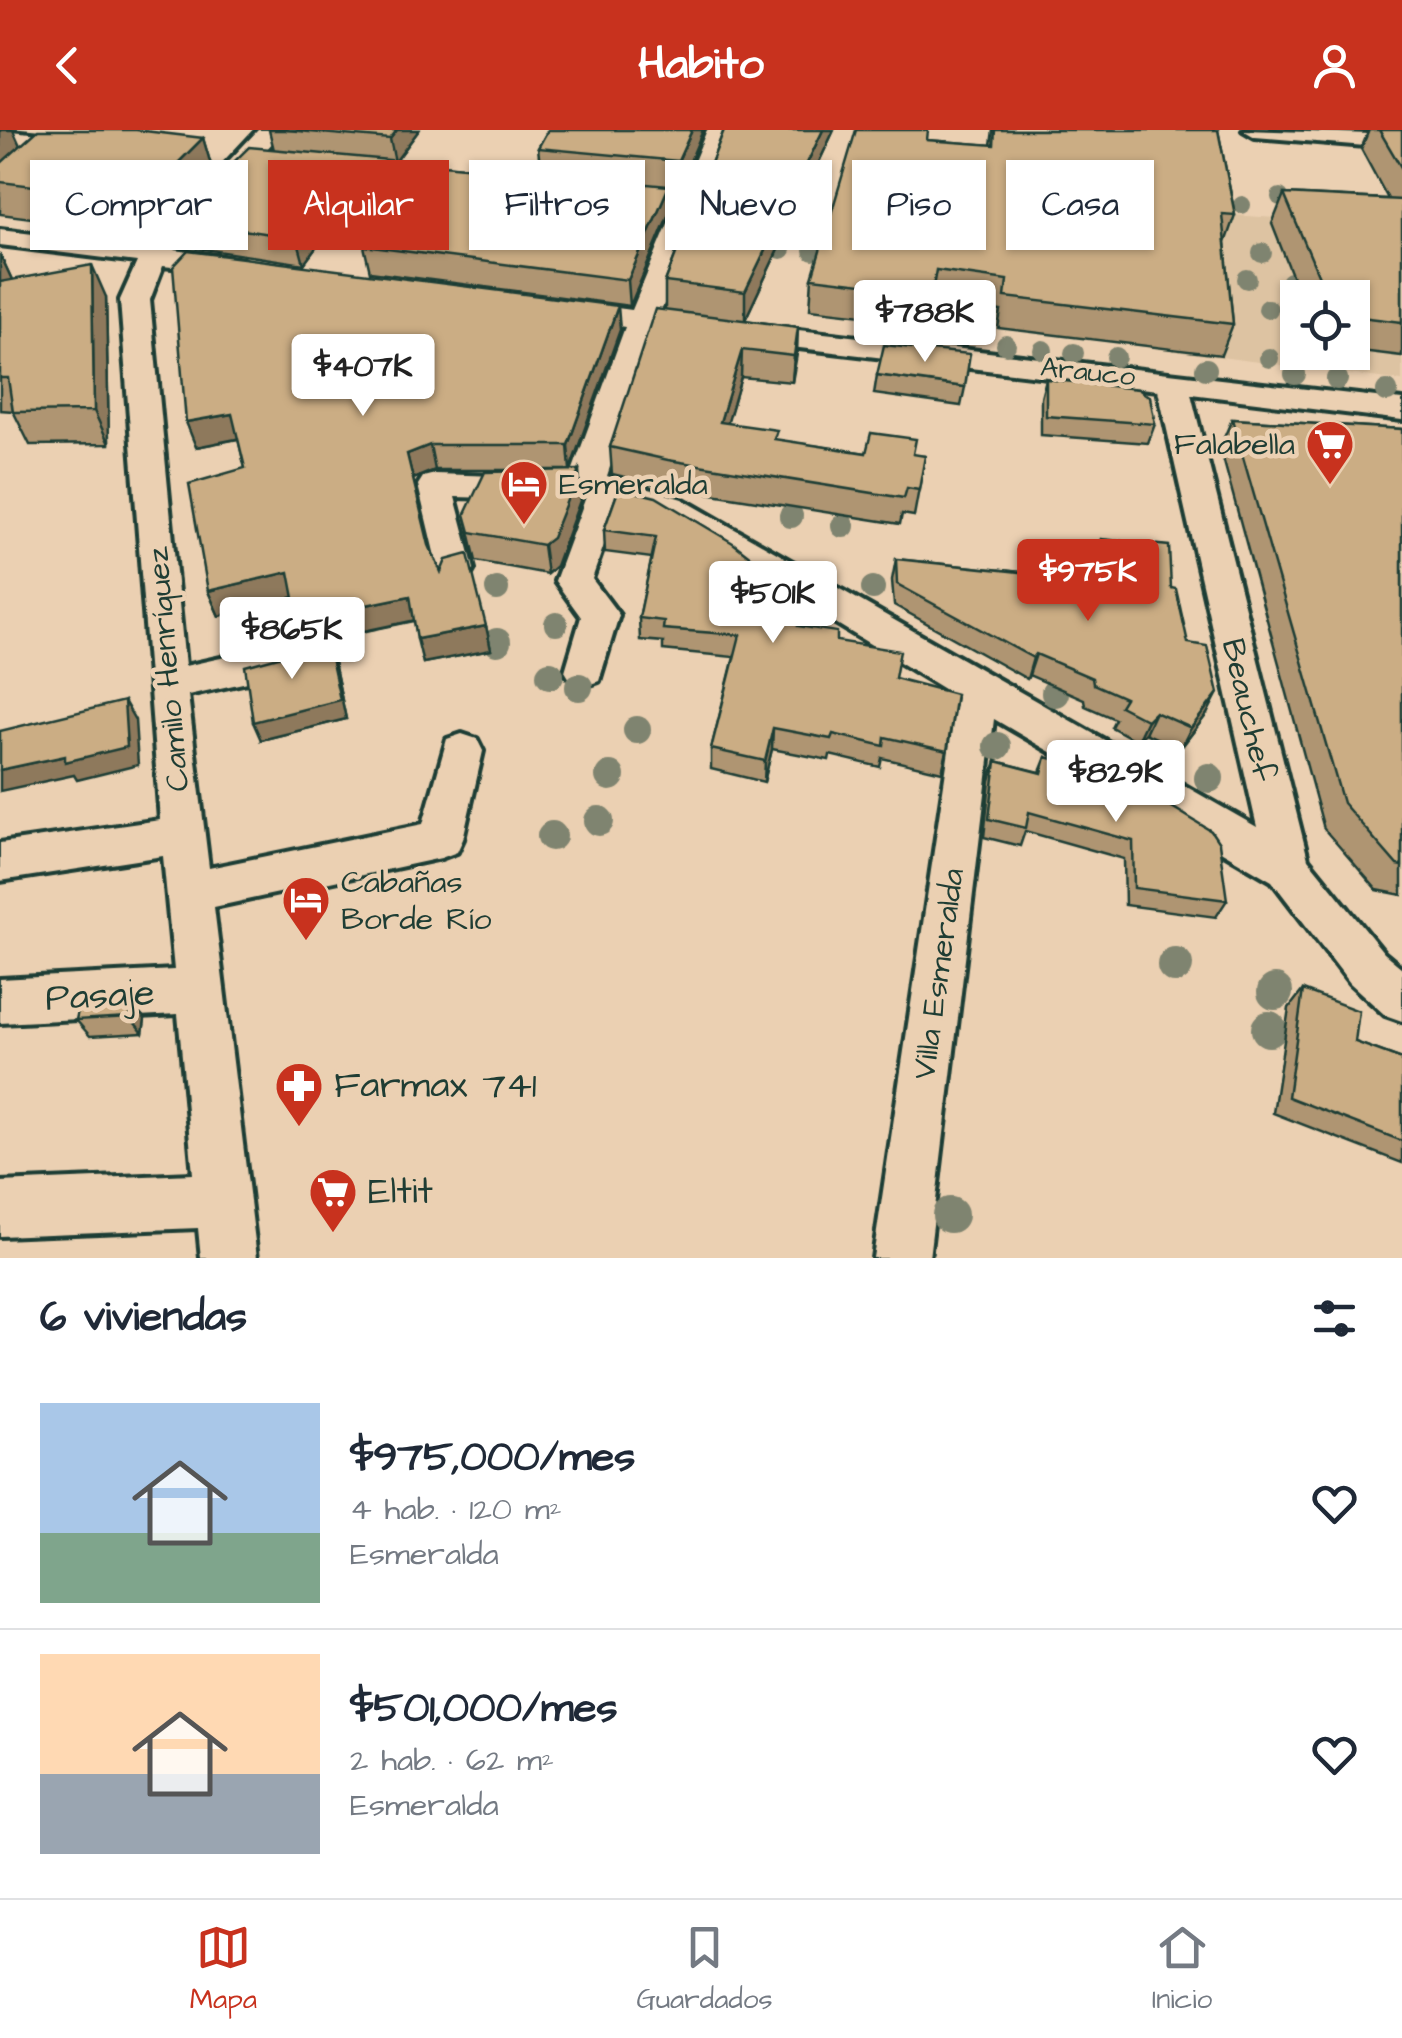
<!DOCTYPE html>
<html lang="es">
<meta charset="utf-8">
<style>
:root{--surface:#fff;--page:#f6f6f7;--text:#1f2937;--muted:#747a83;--line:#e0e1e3;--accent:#c8321e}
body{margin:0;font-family:"Architects Daughter",sans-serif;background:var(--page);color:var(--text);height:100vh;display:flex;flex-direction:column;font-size:38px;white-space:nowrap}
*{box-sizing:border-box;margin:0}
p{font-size:32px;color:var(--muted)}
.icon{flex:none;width:55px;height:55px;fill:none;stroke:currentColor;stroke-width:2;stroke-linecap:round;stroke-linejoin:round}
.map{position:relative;height:1128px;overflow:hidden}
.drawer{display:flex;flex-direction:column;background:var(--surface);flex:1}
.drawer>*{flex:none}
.top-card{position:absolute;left:30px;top:30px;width:1342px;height:90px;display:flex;gap:20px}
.buttons{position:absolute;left:1280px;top:150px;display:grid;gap:20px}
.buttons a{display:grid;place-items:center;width:90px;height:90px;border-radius:0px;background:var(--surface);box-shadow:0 2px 8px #0004;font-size:50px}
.price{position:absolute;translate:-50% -85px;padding:0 22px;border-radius:10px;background:#fff;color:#222;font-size:32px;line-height:65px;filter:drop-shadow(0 2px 5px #0008)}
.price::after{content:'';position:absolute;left:50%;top:60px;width:30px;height:22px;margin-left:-15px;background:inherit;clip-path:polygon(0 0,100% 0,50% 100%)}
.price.current{background:var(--accent);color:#fff}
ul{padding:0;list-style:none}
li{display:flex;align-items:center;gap:30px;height:250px;padding:0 40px}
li+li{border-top:2px solid var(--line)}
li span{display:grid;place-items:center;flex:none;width:280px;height:200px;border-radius:0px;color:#555}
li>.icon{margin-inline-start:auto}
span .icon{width:120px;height:120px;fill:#fffc;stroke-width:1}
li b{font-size:42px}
h2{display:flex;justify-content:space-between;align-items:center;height:120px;padding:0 40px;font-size:42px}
.tag{padding:0 35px;border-radius:0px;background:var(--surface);box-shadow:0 2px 8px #0004;font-size:35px;line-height:90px}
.tag.current{background:var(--accent);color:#fff}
header{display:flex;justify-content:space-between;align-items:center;height:130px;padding:0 40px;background:var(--accent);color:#fff;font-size:45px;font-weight:800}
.tab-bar{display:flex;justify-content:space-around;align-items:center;height:140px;border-top:2px solid var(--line);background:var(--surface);font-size:28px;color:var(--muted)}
.tab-bar a{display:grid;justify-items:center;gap:5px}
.tab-bar .current{color:var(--accent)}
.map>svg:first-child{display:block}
</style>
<header><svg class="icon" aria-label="back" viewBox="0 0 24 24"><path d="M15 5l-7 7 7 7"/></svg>Habito<svg class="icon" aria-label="person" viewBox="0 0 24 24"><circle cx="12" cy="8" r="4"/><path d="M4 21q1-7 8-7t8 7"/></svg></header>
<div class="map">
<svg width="1402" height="1128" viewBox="0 0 1402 1128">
<rect width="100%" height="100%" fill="#ebd0b2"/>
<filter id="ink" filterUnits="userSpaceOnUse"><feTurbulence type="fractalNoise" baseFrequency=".01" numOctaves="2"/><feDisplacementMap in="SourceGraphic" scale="20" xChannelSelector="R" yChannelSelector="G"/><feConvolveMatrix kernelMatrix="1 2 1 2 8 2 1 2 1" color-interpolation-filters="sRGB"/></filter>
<g filter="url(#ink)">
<path fill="#ddc3a2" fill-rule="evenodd" d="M1218,84L1402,97V251L963,193V176ZM1298,168H1352V222H1298Z"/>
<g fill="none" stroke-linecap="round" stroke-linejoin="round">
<g stroke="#1f3d34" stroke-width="8">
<g id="minor">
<polygon points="0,0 81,8 93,15 81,22 0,14"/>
<polygon points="258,0 284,0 175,120 244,130 248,136 244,142 234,144 163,136 150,170 185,536 293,512 307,517 312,527 307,537 293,542 188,565 209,738 423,694 447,609 462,604 477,609 483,621 463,709 457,722 441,728 214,777 257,1128 201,1128 198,1098 0,1106 0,1052 193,1044 178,884 0,893 0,849 174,840 163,726 0,751 0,713 160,690 120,170 137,132 0,115 0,99 148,117"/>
<path d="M707,0H731L660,184L1402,270V290L1191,264L1308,729L1384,823L1402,838V891L1385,885L1350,853L1272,751L994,589L929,1128H873L957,567L658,385L618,375L592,449L619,485L599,551L585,556L571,551L565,541L581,487L555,451L587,364L580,360L572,342L625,197L554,186L549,180L554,174L564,171L632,180ZM654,201L1158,260L1257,697L682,369L607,346Z"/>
<polygon points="1243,0 1402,5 1402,19 1255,7"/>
<polygon points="435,344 533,347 545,350 550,358 545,366 533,369 455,367 474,439 469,448 456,452 443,448 438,439 418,355 423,347"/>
</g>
</g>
<use href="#minor" fill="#ebd0b2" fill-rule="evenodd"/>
</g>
<g fill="#7f846f">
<circle cx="1280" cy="67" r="9"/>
<circle cx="1242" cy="75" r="9"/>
<circle cx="781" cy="119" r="10"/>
<circle cx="813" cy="121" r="10"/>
<circle cx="1262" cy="123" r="10"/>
<circle cx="1247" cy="149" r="10"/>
<circle cx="1291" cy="152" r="10"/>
<circle cx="1268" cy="179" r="10"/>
<circle cx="988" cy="182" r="10"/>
<circle cx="955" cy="190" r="10"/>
<circle cx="926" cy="205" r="10"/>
<circle cx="1006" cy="215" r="10"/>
<circle cx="1043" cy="220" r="10"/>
<circle cx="1074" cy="223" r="10"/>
<circle cx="1116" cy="227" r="10"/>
<circle cx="1269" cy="228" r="10"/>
<circle cx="1206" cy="239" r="11"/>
<circle cx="1295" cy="244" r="11"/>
<circle cx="1337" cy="249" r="11"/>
<circle cx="1387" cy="261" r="11"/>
<circle cx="791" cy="386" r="12"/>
<circle cx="843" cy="396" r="12"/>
<circle cx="873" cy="458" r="12"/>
<circle cx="497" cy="459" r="12"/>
<circle cx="556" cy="494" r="12"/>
<circle cx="497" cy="512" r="14"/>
<circle cx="550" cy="545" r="14"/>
<circle cx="579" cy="557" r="14"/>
<circle cx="1055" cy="563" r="14"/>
<circle cx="637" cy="600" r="14"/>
<circle cx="997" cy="616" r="14"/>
<circle cx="610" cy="646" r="15"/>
<circle cx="1209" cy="648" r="15"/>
<circle cx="599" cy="691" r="15"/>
<circle cx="552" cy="706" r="15"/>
<circle cx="1175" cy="835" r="18"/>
<circle cx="1275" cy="862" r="18"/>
<circle cx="1269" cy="899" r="18"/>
<circle cx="950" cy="1085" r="18"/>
</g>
<g fill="#af9572" stroke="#1f3d34" stroke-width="2.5" fill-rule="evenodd">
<polygon points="0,0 20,16 203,8 213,42 155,104 0,84"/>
<polygon points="269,0 419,0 396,31 541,44 538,18 548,0 703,0 679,58 669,57 670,81 630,176 370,142 364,116 381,89 341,84 304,134 197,118 194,109 191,109 182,83 274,20"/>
<polygon points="724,0 834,0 745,190 798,197 792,252 741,247 727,293 776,310 866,323 925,326 914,386 902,384 900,394 668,357 612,344 610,317 665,180 665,152"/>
<path d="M993,0H1218L1235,85L1225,113L1233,194L1221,225L998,198L1001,181L931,171L924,211L887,207L889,188L810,179L812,148L927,10L991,15ZM897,69L962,76L958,99L892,98Z"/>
<polygon points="1369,0 1402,0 1402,226 1352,220 1352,168 1301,168 1272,94 1284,64 1388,69 1361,19"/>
<polygon points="0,124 12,150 106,167 109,314 30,315 13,281 0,280"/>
<polygon points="620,200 570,340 581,368 556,436 547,444 476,431 465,384 566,340 435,340 413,349 429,415 441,442 486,496 491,520 423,533 414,491 327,509 333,528 346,589 261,610 301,521 307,513 298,489 294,467 219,486 208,461 245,338 238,309 196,317"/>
<polygon points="877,245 965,257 961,276 874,264"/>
<polygon points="1046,249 1155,294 1148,313 1041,305 1041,268"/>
<polygon points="1232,289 1402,299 1402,765 1377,760 1324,699 1220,317"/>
<polygon points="619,358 752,428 752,444 783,473 800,496 837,511 895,548 947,621 942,642 882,628 880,637 830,625 829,630 772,619 764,652 711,639 711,619 734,527 663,520 663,512 640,510 639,488 652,428 605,422 604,400"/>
<polygon points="1101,409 1171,458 1207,584 1180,619 1145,603 1137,611 1111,597 1115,589 1085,576 1084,569 1029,545 1027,549 894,475 892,450 896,429 1091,449 1093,431"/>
<polygon points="1046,627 1106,665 1227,770 1216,787 1125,775 1124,729 1025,701 1020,716 984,707 990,650 996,631 1040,642"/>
<polygon points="1303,860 1355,912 1402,929 1402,1033 1273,983 1289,878"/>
<polygon points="132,874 145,889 143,903 90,906 76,890"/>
</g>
<g fill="#8e795c" stroke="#1f3d34" stroke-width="2.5">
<polygon points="0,0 13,0 22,20 0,40"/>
<polygon points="397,0 419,0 395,32 390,9"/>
<polygon points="692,0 703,0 679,58 678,31"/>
<polygon points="823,0 834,0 745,190 745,162"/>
<polygon points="203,8 213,42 155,104 142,69"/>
<polygon points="669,56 670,81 630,176 628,150"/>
<polygon points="334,59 341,84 304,134 297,108"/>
<polygon points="0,124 13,152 0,165"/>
<polygon points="92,135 106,167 109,314 94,281"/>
<polygon points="618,176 620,200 570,340 568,315"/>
<polygon points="798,197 797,224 792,252 794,226"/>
<polygon points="742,220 741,247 720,319 720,292"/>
<polygon points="232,284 241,308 196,317 186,292"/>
<polygon points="430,315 435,340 413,349 407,324"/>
<polygon points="579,340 581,368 556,436 547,444 543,415"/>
<polygon points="289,442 298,466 219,486 208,461"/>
<polygon points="410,466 416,490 307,513 298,489"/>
<polygon points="486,496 491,520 423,533 417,509"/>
<polygon points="327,509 333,528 346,589 261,610 253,592"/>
<polygon points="1036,524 1029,545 1027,549 1033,528"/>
<polygon points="1218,563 1207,584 1180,619 1191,598"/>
<polygon points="124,571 135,590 138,635 77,650 74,645 0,661 0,640 65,626"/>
<polygon points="1155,582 1145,603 1137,611 1147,590"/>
<polygon points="773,598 772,619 764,652 765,631"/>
<polygon points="132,874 145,889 143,903 130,887"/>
</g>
<g fill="#cbad84" stroke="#1f3d34" stroke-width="2.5" fill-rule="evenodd">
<polygon points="38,0 136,0 203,8 142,69 0,52 0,34"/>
<polygon points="286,0 397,0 390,9"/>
<polygon points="548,0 692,0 678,31 538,18"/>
<polygon points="724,0 823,0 745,162 665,152"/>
<path d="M856,0H928L927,10L994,15L995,0H1218L1235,85L1222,84L1233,194L1005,167L1007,150L936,140L929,180L891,176L895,158L812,148ZM901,40L968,46L958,99L891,98Z"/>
<polygon points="1379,0 1402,0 1402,39"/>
<polygon points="249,17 669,56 628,150 364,116 396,65 334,59 297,108 188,92 195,85 182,83"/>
<polygon points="1284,64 1402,70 1402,192 1352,186 1352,168 1328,168"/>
<polygon points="188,121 618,176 568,315 430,315 407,324 429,415 441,442 446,430 468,424 486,496 417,509 410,466 298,489 289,442 208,461 189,354 245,338 232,284 186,292 173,137"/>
<polygon points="92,135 94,281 13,282 8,248 0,248 0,152"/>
<polygon points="655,179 798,197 794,226 742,220 720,292 777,300 774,309 866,323 871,303 916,309 913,324 925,326 919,360 907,358 904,368 668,330 610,317"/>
<polygon points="884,215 970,224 965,257 877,245"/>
<polygon points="1046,249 1138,259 1150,267 1155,294 1046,286"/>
<polygon points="1232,289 1402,299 1402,736 1397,735 1343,673"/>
<polygon points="579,340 552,408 543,415 470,402 465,384 485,342"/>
<polygon points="619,358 656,367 733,413 752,428 746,442 772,449 783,473 802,478 798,496 837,502 837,511 900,521 895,548 956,564 947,621 885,607 884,616 833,604 831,609 773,598 765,631 711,619 740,505 663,499 664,491 639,488 656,407 604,400"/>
<polygon points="1101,409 1169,416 1171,458 1176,459 1188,513 1207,516 1218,563 1191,598 1155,582 1147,590 1120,576 1125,568 1093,554 1092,548 1036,524 1033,528 897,454 896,429 1096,450"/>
<polygon points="327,509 340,570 253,592 245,536 301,521 306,514"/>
<polygon points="124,571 127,617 65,632 65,626 0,640 0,601"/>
<polygon points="1046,627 1110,644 1106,665 1167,674 1211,701 1219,713 1227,770 1134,758 1133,711 1029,682 1026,698 989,689 996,631 1042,643"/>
<polygon points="1303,860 1359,881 1355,912 1402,929 1402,1011 1288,967"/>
<polygon points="132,874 130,887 76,890 79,876"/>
</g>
</g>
<defs>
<g id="supermarket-pin" transform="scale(2.5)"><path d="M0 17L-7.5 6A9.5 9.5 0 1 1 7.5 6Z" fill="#c8321e" stroke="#ebd0b2"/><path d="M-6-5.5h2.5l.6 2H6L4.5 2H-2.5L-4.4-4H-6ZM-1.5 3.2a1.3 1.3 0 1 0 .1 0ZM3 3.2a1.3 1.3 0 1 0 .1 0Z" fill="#fff"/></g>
<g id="hotel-pin" transform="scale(2.5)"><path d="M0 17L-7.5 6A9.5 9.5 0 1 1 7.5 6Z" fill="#c8321e" stroke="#ebd0b2"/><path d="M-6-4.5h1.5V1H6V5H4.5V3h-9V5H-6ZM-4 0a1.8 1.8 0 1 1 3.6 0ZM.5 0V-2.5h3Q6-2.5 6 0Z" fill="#fff"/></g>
<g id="pharmacy-pin" transform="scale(2.5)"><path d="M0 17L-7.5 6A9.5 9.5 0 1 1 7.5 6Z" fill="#c8321e" stroke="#ebd0b2"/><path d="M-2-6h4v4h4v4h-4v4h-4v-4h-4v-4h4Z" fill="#fff"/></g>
</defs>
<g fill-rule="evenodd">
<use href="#supermarket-pin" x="1330" y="314"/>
<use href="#hotel-pin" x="524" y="354"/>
<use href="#hotel-pin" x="306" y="770"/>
<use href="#pharmacy-pin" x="299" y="956"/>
<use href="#supermarket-pin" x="333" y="1062"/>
</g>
<g text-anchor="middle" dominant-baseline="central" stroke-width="9" stroke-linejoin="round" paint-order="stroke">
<g font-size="28" fill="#1f3d34" stroke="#ebd0b2">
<text transform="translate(1088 242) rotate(6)">Arauco</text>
</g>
<g font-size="32" fill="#1f3d34" stroke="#ebd0b2" text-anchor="start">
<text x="1295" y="314" text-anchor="end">Falabella</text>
<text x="559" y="354">Esmeralda</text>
<text x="341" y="752">Cabañas<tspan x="341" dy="37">Borde Río</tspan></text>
</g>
<g font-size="32" fill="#1f3d34" stroke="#ebd0b2">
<text transform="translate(168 539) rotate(-95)">Camilo Henríquez</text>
<text transform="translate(1248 580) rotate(77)">Beauchef</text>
<text transform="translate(939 844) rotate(-82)">Villa Esmeralda</text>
</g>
<g font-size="38" fill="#1f3d34" stroke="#ebd0b2">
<text transform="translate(100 866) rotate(-3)">Pasaje</text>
</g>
<g font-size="38" fill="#1f3d34" stroke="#ebd0b2" text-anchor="start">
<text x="334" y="956">Farmax 741</text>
<text x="368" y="1062">Eltit</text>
</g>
</g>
</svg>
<div class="buttons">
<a><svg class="icon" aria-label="locate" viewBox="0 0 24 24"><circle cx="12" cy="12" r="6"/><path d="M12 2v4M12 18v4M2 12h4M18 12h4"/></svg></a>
</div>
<b class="price" style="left:925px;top:235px">$788K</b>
<b class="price" style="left:363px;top:289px">$407K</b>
<b class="price current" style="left:1088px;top:494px">$975K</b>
<b class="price" style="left:773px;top:516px">$501K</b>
<b class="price" style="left:292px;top:552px">$865K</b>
<b class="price" style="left:1116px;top:695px">$829K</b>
<div class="top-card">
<a class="tag">Comprar</a>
<a class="tag current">Alquilar</a>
<a class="tag">Filtros</a>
<a class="tag">Nuevo</a>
<a class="tag">Piso</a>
<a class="tag">Casa</a>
</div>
</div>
<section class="drawer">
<h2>6 viviendas<svg class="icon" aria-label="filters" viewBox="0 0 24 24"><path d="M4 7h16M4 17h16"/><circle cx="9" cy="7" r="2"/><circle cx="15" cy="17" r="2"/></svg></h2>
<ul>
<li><span style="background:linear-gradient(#a9c7e8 65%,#7fa58c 0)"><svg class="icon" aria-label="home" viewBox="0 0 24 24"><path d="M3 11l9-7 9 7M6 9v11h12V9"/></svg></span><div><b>$975,000/mes</b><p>4 hab. · 120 m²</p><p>Esmeralda</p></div><svg class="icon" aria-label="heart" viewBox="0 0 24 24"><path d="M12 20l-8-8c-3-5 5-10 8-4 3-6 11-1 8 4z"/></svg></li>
<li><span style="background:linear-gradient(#ffd9b3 60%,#9aa5b1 0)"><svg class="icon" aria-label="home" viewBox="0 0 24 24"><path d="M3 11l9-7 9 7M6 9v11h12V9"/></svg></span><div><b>$501,000/mes</b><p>2 hab. · 62 m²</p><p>Esmeralda</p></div><svg class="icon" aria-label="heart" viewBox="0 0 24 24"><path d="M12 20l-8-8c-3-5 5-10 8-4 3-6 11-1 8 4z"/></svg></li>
</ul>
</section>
<nav class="tab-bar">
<a class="current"><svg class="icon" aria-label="map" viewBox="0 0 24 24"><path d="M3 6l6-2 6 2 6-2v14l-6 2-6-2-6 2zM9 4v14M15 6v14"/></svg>Mapa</a>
<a><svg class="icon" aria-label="saved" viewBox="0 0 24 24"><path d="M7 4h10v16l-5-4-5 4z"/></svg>Guardados</a>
<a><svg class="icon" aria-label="home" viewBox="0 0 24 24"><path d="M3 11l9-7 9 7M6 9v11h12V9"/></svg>Inicio</a>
</nav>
